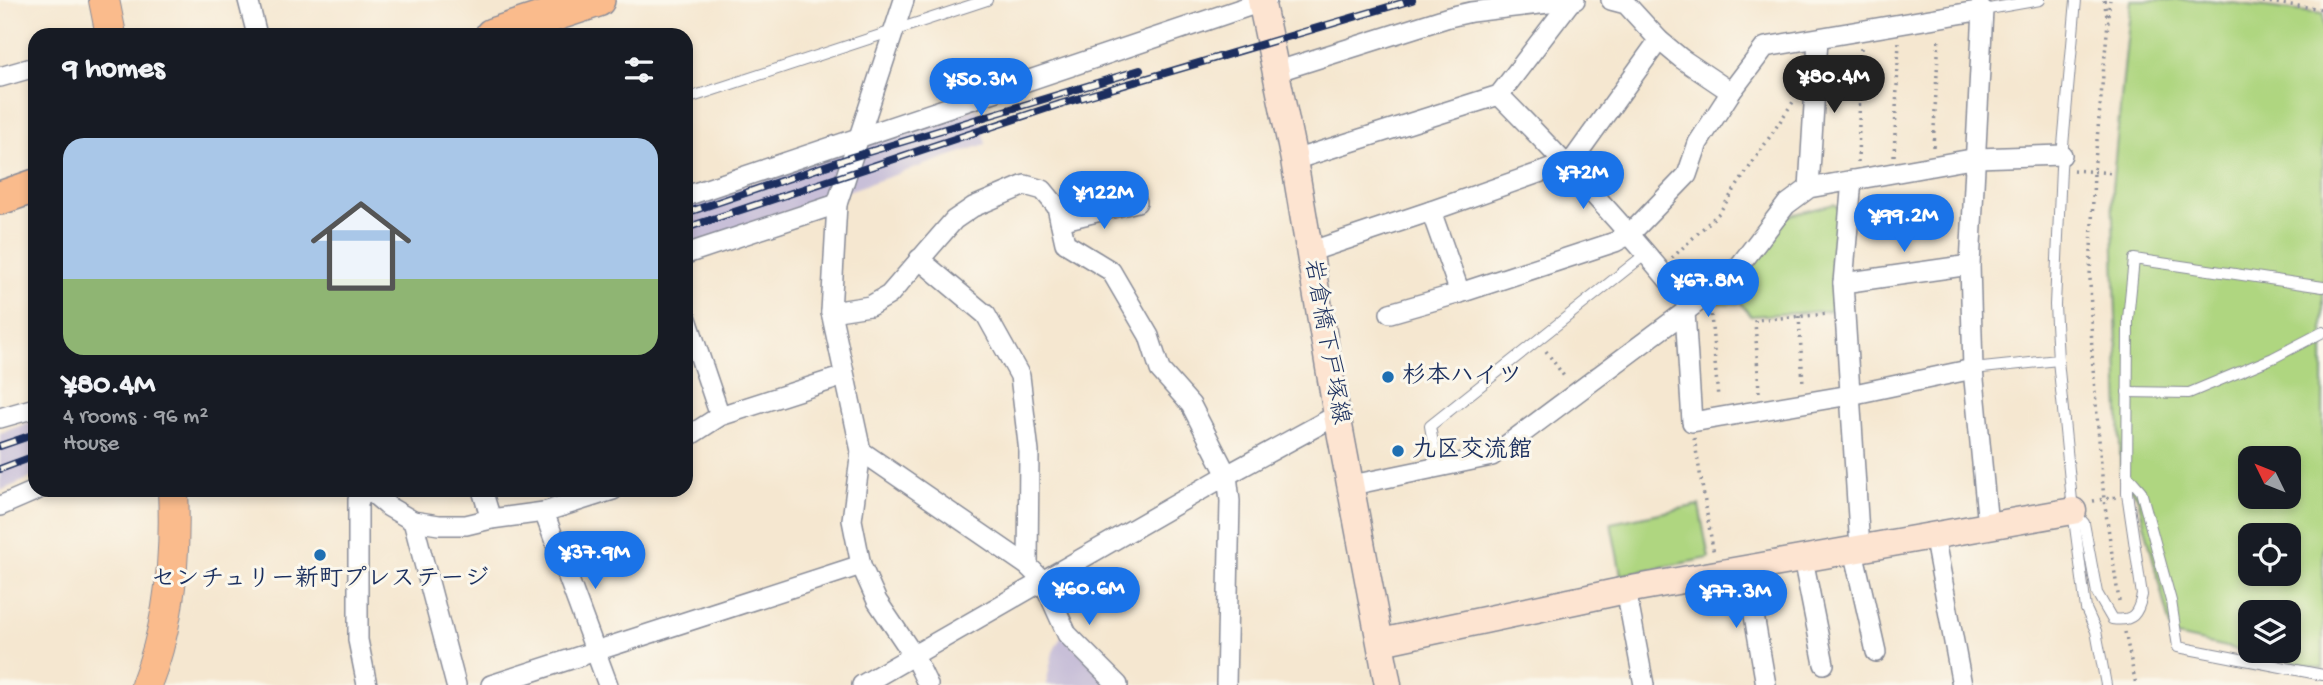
<!DOCTYPE html>
<meta charset="utf-8">
<style>
:root{--surface:#171b24;--page:#20242c;--text:#f1f3f6;--muted:#9ea1a6;--accent:#1a73e8}
body{margin:0;font-family:"Gochi Hand","Klee One",sans-serif;background:var(--page);color:var(--text);height:100vh;display:flex;flex-direction:column;font-size:26px;white-space:nowrap}
*{box-sizing:border-box;margin:0}
p{font-size:23px;color:var(--muted)}
.icon{flex:none;width:38px;height:38px;fill:none;stroke:currentColor;stroke-width:2;stroke-linecap:round;stroke-linejoin:round}
.map{position:relative;flex:1;overflow:hidden}
.panel{position:absolute;left:28px;top:28px;width:665px;height:469px;display:flex;flex-direction:column;background:var(--surface);border-radius:21px;box-shadow:0 4px 10px #0003}
.panel>*{flex:none}
.needle{width:46px;rotate:313deg}
.fabs{position:absolute;left:2238px;top:446px;display:grid;gap:14px}
.fabs a{display:grid;place-items:center;width:63px;height:63px;border-radius:14px;background:var(--surface);box-shadow:0 4px 10px #0003;font-size:35px}
.price{position:absolute;translate:-50% -60px;padding:0 16px;border-radius:24px;background:var(--accent);color:#fff;font-size:23px;line-height:46px;filter:drop-shadow(0 2px 4px #0008)}
.price::after{content:'';position:absolute;left:50%;top:42px;width:21px;height:16px;margin-left:-10px;background:inherit;clip-path:polygon(0 0,100% 0,50% 100%)}
.price.selected{background:#222;color:#fff}
ul{padding:0;list-style:none}
li{display:grid;align-content:center;gap:14px;height:371px;padding:0 35px}
li span{display:grid;place-items:center;height:217px;border-radius:21px;color:#555}
li>.icon{margin-inline-start:auto}
span .icon{width:126px;height:126px;fill:#fffc;stroke-width:1}
li b{font-size:30px}
h2{display:flex;justify-content:space-between;align-items:center;height:84px;padding:0 35px;font-size:30px}
.map>svg:first-child{display:block}
</style>
<div class="map">
<svg width="2323" height="685" viewBox="0 0 2323 685">
<rect width="100%" height="100%" fill="#fbf7ec"/>
<filter id="ink" filterUnits="userSpaceOnUse"><feTurbulence type="fractalNoise" baseFrequency=".0143" numOctaves="2"/><feDisplacementMap in="SourceGraphic" scale="14" xChannelSelector="R" yChannelSelector="G"/><feConvolveMatrix kernelMatrix="1 2 1 2 8 2 1 2 1" color-interpolation-filters="sRGB"/></filter>
<filter id="wash" filterUnits="userSpaceOnUse"><feTurbulence type="fractalNoise" baseFrequency=".00686" numOctaves="4" result="noise"/><feDisplacementMap in="SourceGraphic" scale="28" xChannelSelector="R" yChannelSelector="G"/><feGaussianBlur stdDeviation="1.57" result="paint"/><feColorMatrix in="noise" values="0 0 0 0 0 0 0 0 0 0 0 0 0 0 0 0 0 1.4 0 .05"/><feComposite in="paint" operator="in"/></filter>
<g filter="url(#wash)">
<rect width="100%" height="100%" fill="#f5e7d0"/>
<g fill="#c8bfd8">
<polygon points="977,108 986,144 686,246 686,205"/>
<polygon points="35,421 35,476 0,491 0,433"/>
<polygon points="1062,635 1113,685 1046,685 1053,652"/>
</g>
<g fill="#afd680" stroke="#65826f" stroke-width="2" fill-rule="evenodd">
<path d="M2131,0H2208L2323,14V669L2172,635L2137,495L2121,479L2112,188ZM2250,458H2289V497H2250ZM2250,536H2289V574H2250ZM2250,612H2289V651H2250Z"/>
<polygon points="1834,204 1843,213 1838,310 1751,316 1741,304 1713,303 1713,299 1787,216"/>
<polygon points="1699,505 1709,558 1621,575 1611,523"/>
</g>
</g>
<g filter="url(#ink)">
<g fill="none" stroke-linecap="round" stroke-linejoin="round">
<g stroke="#888b97" stroke-width="12">
<g id="lane">
<polyline points="2076,0 2061,168 2055,305 2058,360 2073,511 2086,609 2096,631 2106,685"/>
<polyline points="1983,10 2040,0"/>
<polyline points="686,99 987,0"/>
<polyline points="1973,369 2058,360"/>
<polyline points="2127,392 2189,393 2273,358 2323,332"/>
<polyline points="1437,466 1430,426 1647,253"/>
<polyline points="2128,476 2141,491 2171,601 2178,647 2323,675"/>
<path d="M2074,512L2084,523L2097,593L2112,619C2133,622 2138,614 2142,595L2127,493L2128,319L2134,259L2323,287"/>
</g>
</g>
<g stroke="#888b97" stroke-width="22">
<g id="street">
<polyline points="248,0 257,35"/>
<polyline points="904,0 837,204 831,312 861,451 852,520 861,565 877,601 914,656 928,685"/>
<polyline points="1611,0 1626,4 1659,40 1682,59 1731,92"/>
<polyline points="1275,72 1449,17 1471,12 1575,0"/>
<polyline points="0,77 35,67"/>
<path d="M1499,95C1566,163 1631,232 1690,307"/>
<polyline points="1294,160 1499,95 1571,1"/>
<polyline points="1852,180 1843,283 1860,549"/>
<polyline points="1809,188 1818,39"/>
<polyline points="686,196 1267,0"/>
<polyline points="1431,211 1460,293"/>
<polyline points="1060,221 1137,202"/>
<polyline points="1309,252 1431,211 1567,163 1575,157 1659,40"/>
<polyline points="686,254 837,204"/>
<polyline points="919,259 986,315 1020,376 1029,452 1028,566"/>
<polyline points="1843,283 1970,265"/>
<polyline points="831,312 870,306 889,295 954,220 973,207 1025,185 1043,190 1057,207 1065,243 1111,271 1149,336 1160,370 1191,405 1227,475 1230,501 1226,685"/>
<polyline points="1685,312 1692,422 1850,395 1973,369"/>
<polyline points="1390,313 1460,293 1615,242 1630,234 1687,175 1698,143 1731,92 1765,47 1983,10 1970,265 1973,369 1988,526"/>
<polyline points="686,316 720,416"/>
<polyline points="0,418 35,408"/>
<polyline points="686,438 720,416 844,376"/>
<polyline points="861,451 1028,566 1043,581 1067,634 1118,685"/>
<polyline points="1352,485 1492,456 1730,278 1786,205 1809,188 1977,158 2062,155"/>
<polyline points="369,490 389,507 413,521 439,525 466,525 491,519 544,512 613,490"/>
<polyline points="482,490 491,519"/>
<polyline points="0,506 37,490"/>
<polyline points="544,512 608,685"/>
<polyline points="413,521 456,685"/>
<polyline points="1934,535 1962,685"/>
<polyline points="1853,550 1876,652"/>
<polyline points="1803,559 1824,664"/>
<polyline points="1746,569 1766,685"/>
<polyline points="1626,590 1644,685"/>
<polyline points="367,685 358,640 358,500 369,490"/>
<polyline points="491,685 861,565"/>
<polyline points="862,685 1227,475 1337,415"/>
</g>
</g>
<g stroke="#888b97" stroke-width="29">
<g id="secondary">
<polyline points="1261,0 1294,160 1337,415 1388,685"/>
<polyline points="1381,642 1626,590 2073,511"/>
</g>
</g>
<g stroke="#888b97" stroke-width="32">
<g id="primary">
<polyline points="104,0 111,35"/>
<path d="M146,685C170,624 176,555 173,490"/>
</g>
</g>
<g stroke="#888b97" stroke-width="36">
<g id="highway">
<polyline points="492,35 598,0"/>
<polyline points="0,198 35,186"/>
</g>
</g>
<g stroke="#888b97" stroke-width="3.5" stroke-dasharray="2 5" stroke-linecap="butt">
<polyline points="2104,0 2108,22 2094,172 2090,276 2092,355 2104,500 2119,601"/>
<polyline points="2249,0 2323,9"/>
<polyline points="2108,15 2110,0"/>
<polyline points="1933,147 1939,36"/>
<polyline points="1894,156 1899,41"/>
<polyline points="1858,162 1861,47"/>
<polyline points="2073,170 2113,173"/>
<polyline points="1672,258 1719,213 1795,99"/>
<polyline points="1711,315 1718,398"/>
<polyline points="1799,316 1803,384"/>
<polyline points="1546,351 1566,379"/>
<polyline points="1759,392 1755,320 1829,314"/>
<polyline points="1694,438 1714,555"/>
<polyline points="2093,501 2116,497"/>
<polyline points="2125,632 2136,685"/>
</g>
<use href="#lane" stroke="#fff" stroke-width="10"/>
<use href="#street" stroke="#fff" stroke-width="19"/>
<use href="#secondary" stroke="#fde4d1" stroke-width="26"/>
<use href="#primary" stroke="#fabb8c" stroke-width="30"/>
<use href="#highway" stroke="#fabb8c" stroke-width="33"/>
<g stroke="#1b2f5e" stroke-width="8">
<g id="rail">
<polyline points="686,213 852,157 1140,70"/>
<polyline points="686,228 1060,104 1412,0"/>
<polyline points="0,446 35,434"/>
<polyline points="0,469 35,456"/>
</g>
</g>
<use href="#rail" stroke="#fbf7ec" stroke-width="5" stroke-dasharray="16" stroke-linecap="butt"/>
</g>
</g>
<g fill="#1f6fb2" stroke="#fbf7ec" stroke-width="2.5">
<circle cx="1388" cy="377" r="7"/>
<circle cx="1398" cy="451" r="7"/>
<circle cx="320" cy="555" r="7"/>
</g>
<g text-anchor="middle" dominant-baseline="central" stroke-width="6" stroke-linejoin="round" paint-order="stroke">
<g font-size="24" fill="#1b2f5e" stroke="#fbf7ec">
<text transform="translate(1325 342) rotate(80)">岩倉橋下戸塚線</text>
</g>
<g font-size="24" font-weight="bold" fill="#1b2f5e" stroke="#fbf7ec" text-anchor="start">
<text x="1402" y="377">杉本ハイツ</text>
<text x="1412" y="451">九区交流館</text>
<text x="320" y="580" text-anchor="middle">センチュリー新町プレステージ</text>
</g>
</g>
</svg>
<div class="fabs">
<a><svg class="needle" viewBox="-14 -14 28 28"><path d="M0-13l5 13h-10z" fill="#e53935"/><path d="M0 13l5-13h-10z" fill="#9ea1a6"/></svg></a>
<a><svg class="icon" aria-label="locate" viewBox="0 0 24 24"><circle cx="12" cy="12" r="6"/><path d="M12 2v4M12 18v4M2 12h4M18 12h4"/></svg></a>
<a><svg class="icon" aria-label="layers" viewBox="0 0 24 24"><path d="M12 4l9 5-9 5-9-5zM3 14l9 5 9-5"/></svg></a>
</div>
<b class="price selected" style="left:1834px;top:115px">¥80.4M</b>
<b class="price" style="left:981px;top:118px">¥50.3M</b>
<b class="price" style="left:1583px;top:211px">¥72M</b>
<b class="price" style="left:1104px;top:231px">¥122M</b>
<b class="price" style="left:1904px;top:254px">¥99.2M</b>
<b class="price" style="left:1708px;top:319px">¥67.8M</b>
<b class="price" style="left:595px;top:591px">¥37.9M</b>
<b class="price" style="left:1089px;top:627px">¥60.6M</b>
<b class="price" style="left:1736px;top:630px">¥77.3M</b>
<section class="panel">
<h2>9 homes<svg class="icon" aria-label="filters" viewBox="0 0 24 24"><path d="M4 7h16M4 17h16"/><circle cx="9" cy="7" r="2"/><circle cx="15" cy="17" r="2"/></svg></h2>
<ul>
<li><span style="background:linear-gradient(#a9c7e8 65%,#8fb573 0)"><svg class="icon" aria-label="home" viewBox="0 0 24 24"><path d="M3 11l9-7 9 7M6 9v11h12V9"/></svg></span><div><b>¥80.4M</b><p>4 rooms · 96 m²</p><p>House</p></div></li>
</ul>
</section>
</div>
